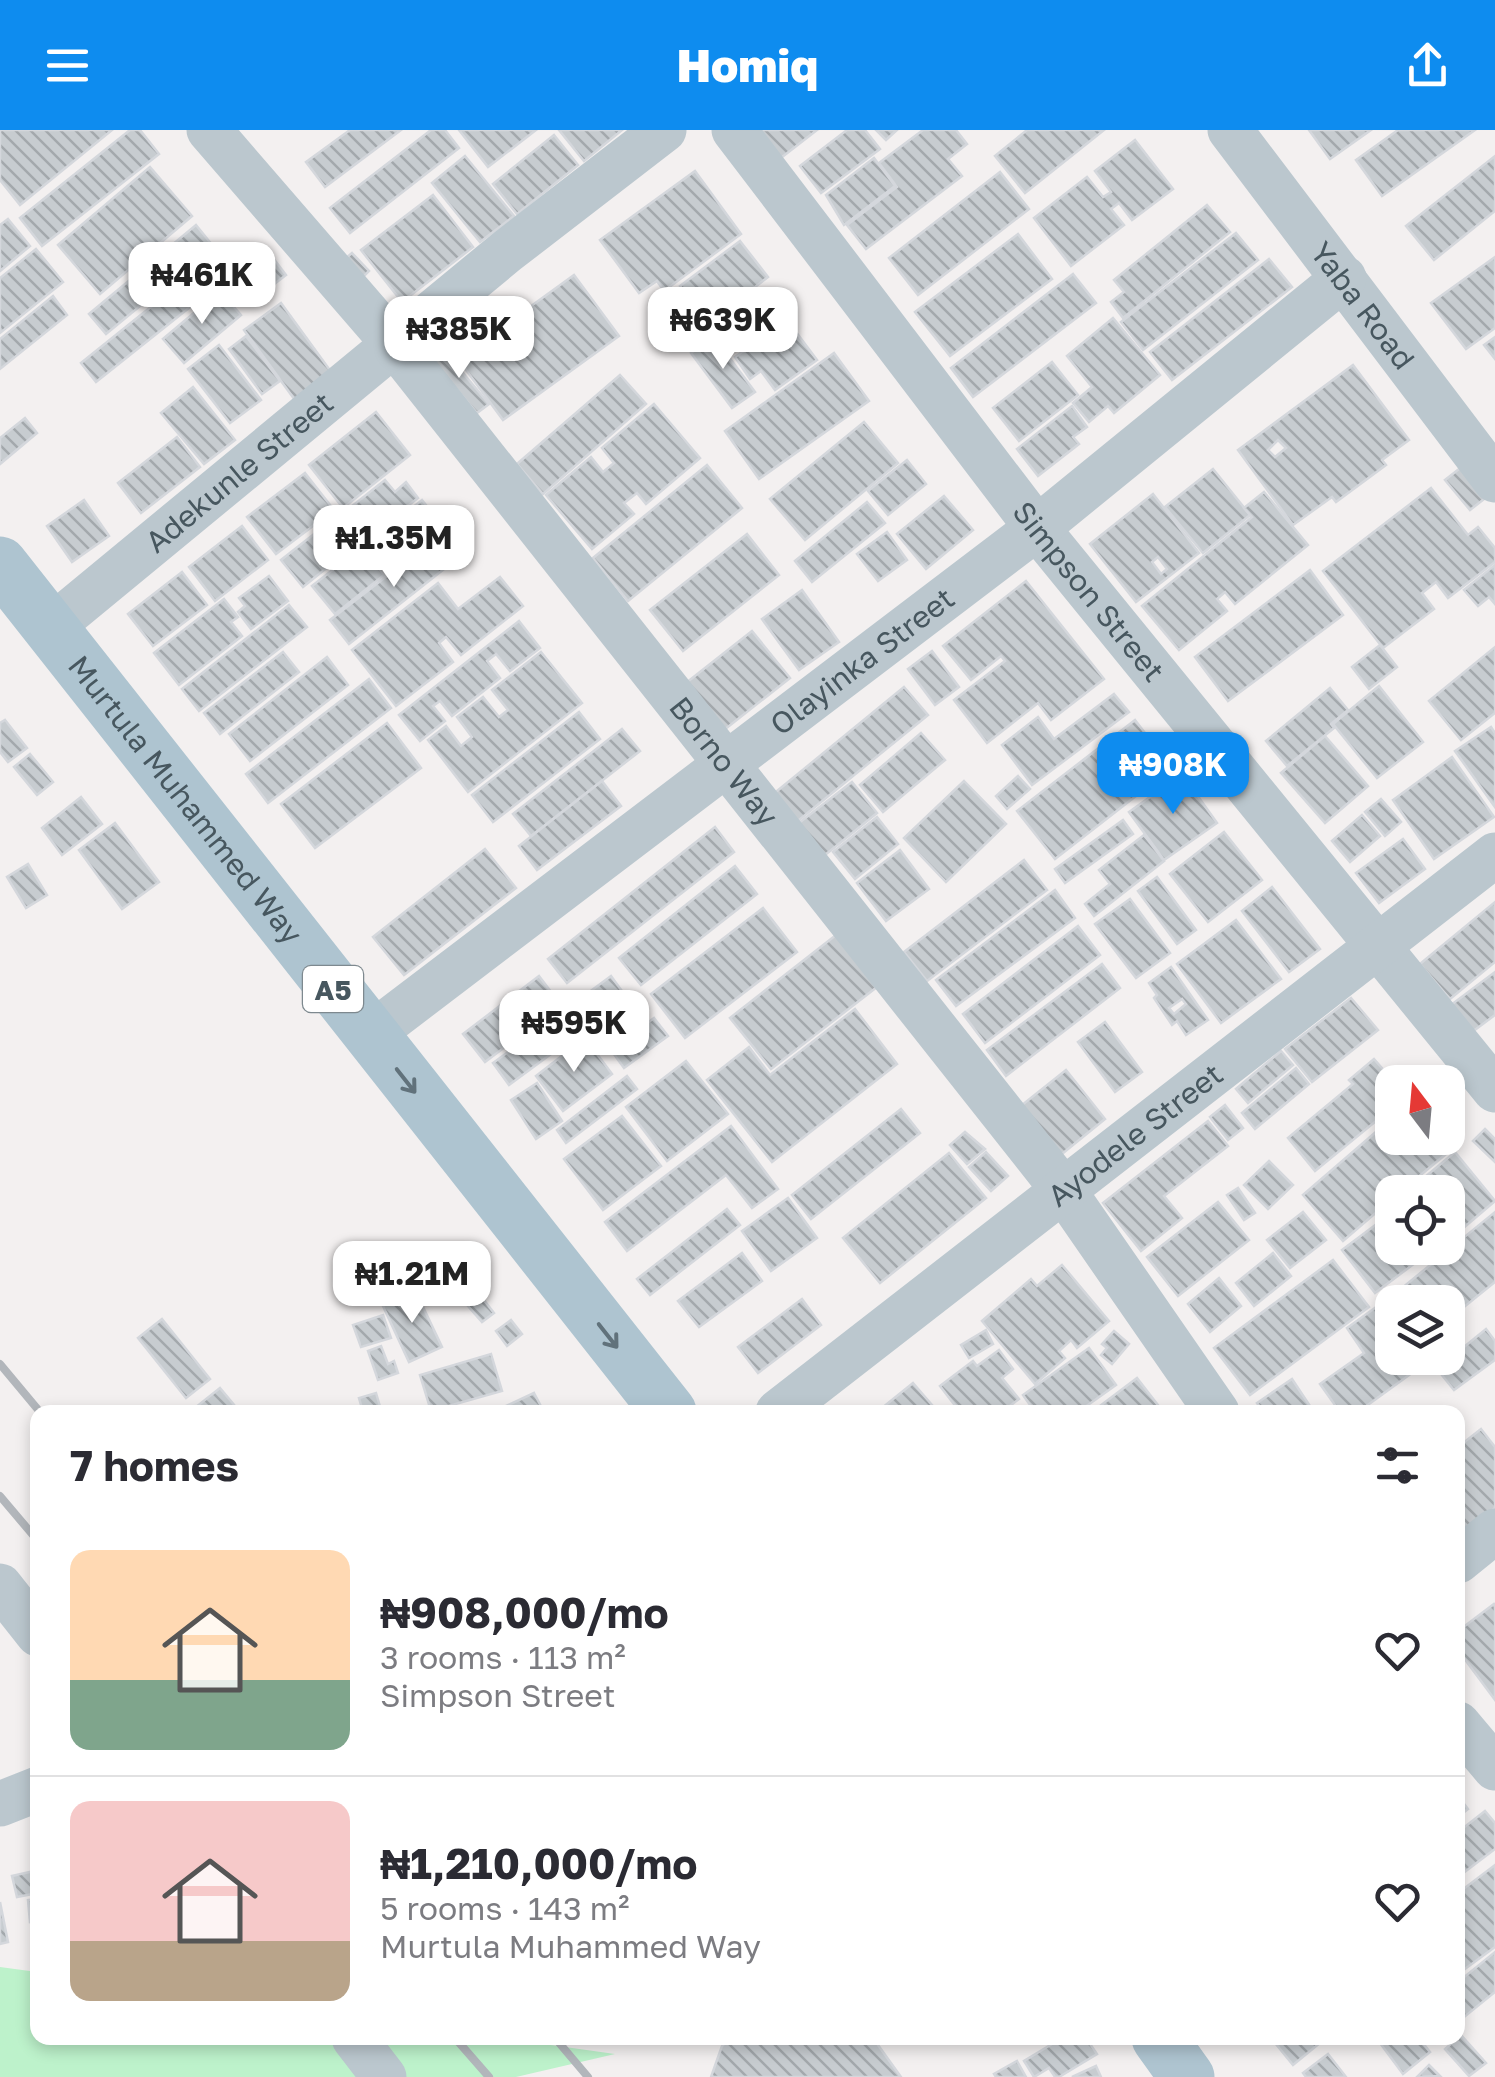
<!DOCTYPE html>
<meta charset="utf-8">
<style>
:root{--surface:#fff;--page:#f2f2f3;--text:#2b2b33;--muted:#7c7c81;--line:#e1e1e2;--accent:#0e8cef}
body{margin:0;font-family:"Golos Text",sans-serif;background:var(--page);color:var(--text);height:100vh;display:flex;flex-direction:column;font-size:38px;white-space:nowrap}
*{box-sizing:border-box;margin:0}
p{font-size:32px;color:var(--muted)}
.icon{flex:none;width:55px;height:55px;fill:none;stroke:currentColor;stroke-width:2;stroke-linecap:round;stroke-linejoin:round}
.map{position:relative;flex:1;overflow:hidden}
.sheet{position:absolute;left:30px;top:1275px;width:1435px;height:640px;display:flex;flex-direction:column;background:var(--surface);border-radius:20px;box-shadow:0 5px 15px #0003}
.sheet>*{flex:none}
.needle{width:65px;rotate:344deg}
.controls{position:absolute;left:1375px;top:935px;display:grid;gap:20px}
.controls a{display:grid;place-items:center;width:90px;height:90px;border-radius:20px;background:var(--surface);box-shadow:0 5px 15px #0003;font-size:50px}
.price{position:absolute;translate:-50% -85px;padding:0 22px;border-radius:20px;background:#fff;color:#222;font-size:32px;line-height:65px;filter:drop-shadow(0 2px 5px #0008)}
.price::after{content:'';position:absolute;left:50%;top:60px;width:30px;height:22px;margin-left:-15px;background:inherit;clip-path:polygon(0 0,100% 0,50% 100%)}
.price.current{background:var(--accent);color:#fff}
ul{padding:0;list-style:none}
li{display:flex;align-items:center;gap:30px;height:250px;padding:0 40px}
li+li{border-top:2px solid var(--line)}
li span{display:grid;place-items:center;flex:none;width:280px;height:200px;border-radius:20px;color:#555}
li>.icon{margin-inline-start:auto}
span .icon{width:120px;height:120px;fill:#fffc;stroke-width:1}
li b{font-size:42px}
h2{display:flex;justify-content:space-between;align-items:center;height:120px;padding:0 40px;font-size:42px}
header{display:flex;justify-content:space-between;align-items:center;height:130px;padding:0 40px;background:var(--accent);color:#fff;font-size:45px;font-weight:800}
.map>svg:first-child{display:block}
</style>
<header><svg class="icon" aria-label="menu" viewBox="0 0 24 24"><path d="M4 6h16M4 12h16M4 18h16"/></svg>Homiq<svg class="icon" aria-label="share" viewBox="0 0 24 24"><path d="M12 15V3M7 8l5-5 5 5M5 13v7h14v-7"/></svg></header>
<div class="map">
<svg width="1495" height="1947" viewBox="0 0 1495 1947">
<defs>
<pattern id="building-back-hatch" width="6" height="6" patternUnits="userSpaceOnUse" patternTransform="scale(2.5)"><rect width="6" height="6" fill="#c7ccd0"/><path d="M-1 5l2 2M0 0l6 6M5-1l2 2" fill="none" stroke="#a3a8ac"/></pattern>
</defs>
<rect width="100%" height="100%" fill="#f3f0f0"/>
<polygon fill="#bdf2cb" points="0,1837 37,1842 38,1908 500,1908 615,1924 516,1947 0,1947"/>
<g fill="url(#building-back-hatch)" stroke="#d4d7dc" stroke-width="2.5" fill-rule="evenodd">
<polygon points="0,0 112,0 20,75 0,50"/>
<polygon points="130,0 140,0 159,24 42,116 20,88"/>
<polygon points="350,0 401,0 325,57 306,32"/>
<polygon points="431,0 445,0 459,18 350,103 330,78"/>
<polygon points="459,0 536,0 488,37"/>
<polygon points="559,0 622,0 584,31"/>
<polygon points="753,0 817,0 777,31"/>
<polygon points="847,0 865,0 880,19 821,63 800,36"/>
<polygon points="876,0 897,0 886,10"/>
<polygon points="923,0 956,0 967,14 948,29 962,46 866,119 847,95 897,57 879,33"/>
<polygon points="1027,0 1104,0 1025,63 995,26"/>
<polygon points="1309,0 1371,0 1330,29"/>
<polygon points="1398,0 1475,0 1382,66 1356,30"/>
<polygon points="554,5 578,35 517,84 493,54"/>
<polygon points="1135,10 1173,59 1132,90 1119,73 1111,79 1124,95 1071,136 1034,88 1087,47 1103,67 1111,62 1095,41"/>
<polygon points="465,26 514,86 480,112 432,53"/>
<polygon points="1495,26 1495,81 1434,130 1406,96"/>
<polygon points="874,28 895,56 844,95 826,65"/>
<polygon points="150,37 192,86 100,164 58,115"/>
<polygon points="695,41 741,104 664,161 657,151 639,163 600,110"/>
<polygon points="1000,42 1029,79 918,165 889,128"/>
<polygon points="433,65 473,117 402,172 361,120"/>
<polygon points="1207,75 1230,102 1123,188 1111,172 1124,162 1114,150"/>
<polygon points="8,89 30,116 0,141 0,95"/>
<polygon points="196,95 213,116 106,204 89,184"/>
<polygon points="1236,103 1258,130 1143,220 1121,192"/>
<polygon points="1018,104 1052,149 950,226 915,182"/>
<polygon points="740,111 768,147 708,193 680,156"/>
<polygon points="36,119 63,152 0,203 0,148"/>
<polygon points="267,120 286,145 247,175 228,150"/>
<polygon points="352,123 369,141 358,152 340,133"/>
<polygon points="1495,127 1495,198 1466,219 1431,173"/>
<polygon points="1269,129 1292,157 1172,250 1150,222"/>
<polygon points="208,131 224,150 96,252 81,233"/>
<polygon points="1073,144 1096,173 973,267 951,238"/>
<polygon points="574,145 619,206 503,290 458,229"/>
<polygon points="220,161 241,185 184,233 163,209"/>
<polygon points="53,166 67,185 0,239 0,209"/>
<polygon points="281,173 337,250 300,277 244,200"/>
<polygon points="1113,188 1160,245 1114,283 1108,276 1089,292 1073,273 1092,257 1067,226"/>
<polygon points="787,190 817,230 775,260 761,241 750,249 735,227"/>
<polygon points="246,206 280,251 262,264 229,219"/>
<polygon points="714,207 755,262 732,278 691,223"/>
<polygon points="1495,207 1495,229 1484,215"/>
<polygon points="219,215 261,270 230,293 188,239"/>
<polygon points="442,218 489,274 477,283 430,228"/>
<polygon points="834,223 869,271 759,349 725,301"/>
<polygon points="1052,232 1078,265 1019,311 993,278"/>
<path d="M1353,235L1409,310L1382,330L1386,335L1336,372L1332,367L1293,395L1238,320ZM1278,310L1286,318L1275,327L1268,320Z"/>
<polygon points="620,245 646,274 543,364 517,334"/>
<polygon points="193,257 235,310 204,334 161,283"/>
<polygon points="654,274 700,328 646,374 637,363 624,373 634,384 592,419 546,365 591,327 603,342 614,333 602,318"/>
<polygon points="1072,276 1087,297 1073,307 1079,314 1038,346 1017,319"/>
<polygon points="376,282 410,325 343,378 309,335"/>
<polygon points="25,288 37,303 0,334 0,308"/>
<polygon points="864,292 898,333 805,410 770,369"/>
<polygon points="177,307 200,337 141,383 118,353"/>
<polygon points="907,330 926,354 888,385 868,361"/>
<polygon points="1468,332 1493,362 1470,380 1445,350"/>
<polygon points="707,335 742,378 628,471 593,428"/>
<polygon points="1213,339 1250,385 1203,423 1165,377"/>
<polygon points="305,343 334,380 276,424 247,387"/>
<polygon points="385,350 395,362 406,352 418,368 353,418 332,392"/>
<polygon points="1431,358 1468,405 1478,397 1495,418 1495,432 1448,468 1436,452 1422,463 1434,479 1383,518 1323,441"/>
<polygon points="1264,362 1308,415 1235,474 1225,462 1217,469 1227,481 1179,520 1142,476 1252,387 1244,378"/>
<path d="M1153,364L1199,423L1136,472L1090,414ZM1158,427L1167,439L1161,444L1152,432Z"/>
<polygon points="944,366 973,400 926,439 897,404"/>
<polygon points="84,370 109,406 72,432 47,396"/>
<polygon points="422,370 445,399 395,439 372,410"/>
<polygon points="867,372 885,393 812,452 795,431"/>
<polygon points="242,396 268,430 215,471 189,437"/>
<polygon points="323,397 344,424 303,457 281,430"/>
<polygon points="887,402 907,430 878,451 857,424"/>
<polygon points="747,404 779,445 683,521 650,480"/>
<polygon points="440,405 458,428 349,514 330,490"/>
<polygon points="362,417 384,445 335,484 312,456"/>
<polygon points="1495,435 1495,474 1489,467 1478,476 1464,460"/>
<polygon points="1310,440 1343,485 1228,571 1195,527"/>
<polygon points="182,442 207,475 153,516 128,484"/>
<polygon points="269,446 288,471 251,499 238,482 245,476 239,468"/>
<polygon points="500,447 523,476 461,525 446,507 439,513 453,532 396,576 352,520 438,453 458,479"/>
<polygon points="1026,451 1104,549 1051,590 1038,573 987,613 954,570 1005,531 1001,526 971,550 943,516"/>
<polygon points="802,460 839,512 799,540 762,489"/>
<polygon points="224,469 238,487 231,492 242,506 179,555 154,523"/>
<polygon points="289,475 307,497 199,581 182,559"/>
<polygon points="519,491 540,518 510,541 496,524 487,531 500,548 452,586 440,571 433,576 445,591 420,611 399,585"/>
<polygon points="752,501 790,548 724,600 686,553"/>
<polygon points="1380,515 1397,537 1369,559 1352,537"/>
<polygon points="1495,517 1495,583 1461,610 1429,571"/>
<polygon points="932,521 959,557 935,575 908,539"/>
<polygon points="283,522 299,542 220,604 204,583"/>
<polygon points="541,522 582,573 468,662 428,610 446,596 461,616 472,607 457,587 483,567 499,587 508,580 492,560"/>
<polygon points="327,527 348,555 250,631 229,604"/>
<polygon points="369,549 391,578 268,673 246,644"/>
<polygon points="1379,556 1423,612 1377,648 1333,594"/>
<polygon points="904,557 928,585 794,694 771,666"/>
<polygon points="1330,558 1348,580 1331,594 1334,598 1287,636 1266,611"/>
<polygon points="1114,564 1129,582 1032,655 1002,615 1038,587 1054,609"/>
<polygon points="579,582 600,609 493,692 472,665"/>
<polygon points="5,590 27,618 8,632 0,622 0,593"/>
<polygon points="1135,590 1172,638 1055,729 1017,681"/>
<polygon points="387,593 421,638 315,718 281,674"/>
<polygon points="1491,597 1495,603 1495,677 1455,621"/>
<polygon points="622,599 640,621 531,706 513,684"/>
<polygon points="921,603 945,630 883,682 860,655"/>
<polygon points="1325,606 1368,656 1325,693 1281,643"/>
<polygon points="30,624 53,652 37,665 14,637"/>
<polygon points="1452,627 1494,687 1434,729 1393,670"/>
<polygon points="1182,644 1217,693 1164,730 1129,682"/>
<polygon points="1018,646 1030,659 1007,679 996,666"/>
<polygon points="602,651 621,676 537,740 519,716"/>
<polygon points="964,651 1006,694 946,752 904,708"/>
<polygon points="852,652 877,683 825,725 799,693"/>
<polygon points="81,667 102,694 62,725 42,698"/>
<polygon points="1381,669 1401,692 1385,706 1365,682"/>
<polygon points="1362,685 1380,706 1350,732 1332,711"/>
<polygon points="877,687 898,714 855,749 833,722"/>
<polygon points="1123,690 1133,704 1065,753 1055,739"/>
<polygon points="115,693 159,752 122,779 79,720"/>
<polygon points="715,697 734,722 567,853 548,829"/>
<polygon points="1224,702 1262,750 1208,792 1170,744"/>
<polygon points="1144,705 1164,731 1094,786 1085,774 1110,754 1099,740"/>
<polygon points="1403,709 1425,739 1379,773 1356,743"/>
<polygon points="485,719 516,758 404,845 373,807"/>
<polygon points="900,720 929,759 886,791 857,753"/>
<polygon points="1024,730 1047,760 927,851 904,822"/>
<polygon points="28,734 47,765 26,778 7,747"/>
<polygon points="735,736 757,764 641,855 619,828"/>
<polygon points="1157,747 1196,800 1177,814 1138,761"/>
<polygon points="1272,757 1320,819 1289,842 1242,781"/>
<polygon points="1055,760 1075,788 956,876 936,850"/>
<polygon points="1130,769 1170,823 1136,848 1095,794"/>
<polygon points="1495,772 1495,832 1450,869 1420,834"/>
<polygon points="763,778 797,822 685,908 651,864"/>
<polygon points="1236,790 1281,849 1221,893 1177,834"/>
<polygon points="1078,796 1100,825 985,913 963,884"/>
<polygon points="836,805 877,857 771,939 730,888"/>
<polygon points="1102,834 1120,858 1006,946 987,920"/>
<path d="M1171,837L1208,890L1186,905L1177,891L1172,895L1154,868L1157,865L1149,853ZM1182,869L1186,874L1174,884L1169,878Z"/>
<polygon points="1495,842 1495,885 1464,908 1443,881"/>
<polygon points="539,846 561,875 485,932 463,904"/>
<polygon points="611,846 627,868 509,955 493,933"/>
<polygon points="1351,868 1378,900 1312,952 1285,919"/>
<polygon points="855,879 897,934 772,1032 707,950 749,917 770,945"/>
<polygon points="654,888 668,906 624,938 611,920"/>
<polygon points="1105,892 1142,942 1115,962 1078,912"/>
<polygon points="585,908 612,944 563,981 536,946"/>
<polygon points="1281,921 1293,935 1248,973 1236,959"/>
<polygon points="1374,929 1394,952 1392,968 1376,982 1381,987 1315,1041 1288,1008 1353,954 1349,950"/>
<polygon points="686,931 728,984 667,1031 626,977"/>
<polygon points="1296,938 1309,954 1255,999 1242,983"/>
<polygon points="1066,940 1105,989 1057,1028 1017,979"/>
<polygon points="627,946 637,959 566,1013 557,1000"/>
<polygon points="537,953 562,991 536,1009 511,970"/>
<polygon points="1225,975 1243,998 1228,1010 1210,987"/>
<polygon points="901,979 920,1003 811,1089 792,1065"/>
<polygon points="622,986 661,1036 603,1080 564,1029"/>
<polygon points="1392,988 1392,1008 1432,1008 1446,1024 1400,1062 1392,1062 1392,1069 1343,1111 1303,1065"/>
<polygon points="1208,991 1228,1016 1164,1066 1182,1088 1141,1121 1103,1073"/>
<polygon points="731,996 778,1059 752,1078 726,1045 627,1121 605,1092"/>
<polygon points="1485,999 1495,1009 1495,1032 1473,1011"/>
<polygon points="965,1002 985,1019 967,1034 950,1015"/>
<polygon points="986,1022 1008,1046 991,1061 969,1037"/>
<polygon points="1455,1022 1495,1071 1448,1111 1448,1062 1407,1062"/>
<polygon points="949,1023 986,1068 880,1153 843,1108"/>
<polygon points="1269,1031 1293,1055 1268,1079 1244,1055"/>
<polygon points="1238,1058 1255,1083 1244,1090 1227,1065"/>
<polygon points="788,1068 817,1108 771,1141 742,1101"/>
<polygon points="1218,1072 1249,1110 1178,1166 1147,1127"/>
<polygon points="727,1079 740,1095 650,1165 637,1149"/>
<polygon points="1303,1082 1326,1110 1290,1138 1267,1110"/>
<polygon points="1495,1082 1495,1152 1448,1190 1448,1172 1396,1172 1391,1167"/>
<polygon points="1386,1087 1392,1095 1392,1118 1435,1118 1375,1163 1342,1120"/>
<polygon points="742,1123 762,1151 699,1197 678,1171"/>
<polygon points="1273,1123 1291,1146 1254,1176 1236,1153"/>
<polygon points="1333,1130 1369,1177 1250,1265 1214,1218"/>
<polygon points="1062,1135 1109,1191 1077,1218 1071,1210 1059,1221 1065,1228 1035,1254 982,1191 1031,1149 1037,1156"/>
<polygon points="1219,1148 1241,1176 1210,1202 1188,1174"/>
<polygon points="415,1160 442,1217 409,1232 383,1176"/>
<polygon points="480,1165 494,1183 482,1192 467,1175"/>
<polygon points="802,1169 821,1195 758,1243 738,1217"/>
<polygon points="1379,1175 1392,1193 1392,1228 1418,1228 1423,1235 1358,1282 1340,1282 1320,1254 1364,1223 1347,1198"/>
<polygon points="383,1185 391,1208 361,1217 353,1195"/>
<polygon points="162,1189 210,1249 186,1268 138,1208"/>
<polygon points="511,1190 522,1204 507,1216 496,1201"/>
<polygon points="1486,1199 1495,1211 1495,1230 1454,1260 1437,1239"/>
<polygon points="986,1200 993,1214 969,1228 961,1215"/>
<polygon points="1114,1201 1129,1214 1112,1234 1101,1225 1107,1218 1102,1214"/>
<polygon points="381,1216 388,1234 394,1231 398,1243 378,1250 368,1221"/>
<polygon points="1089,1218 1116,1255 1078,1282 1035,1282 1023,1265"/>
<polygon points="999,1220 1013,1239 1002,1248 1019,1269 1002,1282 960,1282 940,1256 973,1231 977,1236"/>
<polygon points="491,1224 502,1261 431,1281 420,1245"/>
<polygon points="1137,1248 1161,1279 1157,1282 1092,1282"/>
<polygon points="1292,1249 1314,1282 1263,1282 1257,1273"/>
<polygon points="913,1253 938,1282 877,1282"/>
<polygon points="220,1258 240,1282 201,1282 196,1277"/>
<polygon points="376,1263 381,1280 363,1282 359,1268"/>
<polygon points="534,1263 544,1282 493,1282"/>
<polygon points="1481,1299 1495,1317 1495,1378 1458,1406 1458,1317"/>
<polygon points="1494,1474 1495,1475 1495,1570 1458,1520 1458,1501"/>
<polygon points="1458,1666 1468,1679 1458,1687"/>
<polygon points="1485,1681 1495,1693 1495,1719 1458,1747 1458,1702"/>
<polygon points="1495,1735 1495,1817 1458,1844 1458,1763"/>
<polygon points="38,1740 38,1763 17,1767 12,1746"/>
<polygon points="38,1769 38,1791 30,1792 28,1770"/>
<polygon points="0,1772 8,1812 0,1814"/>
<polygon points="1495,1822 1495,1862 1458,1892 1458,1852"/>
<polygon points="1461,1905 1486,1933 1469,1946 1445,1919"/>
<polygon points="730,1908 873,1908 901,1947 711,1947 722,1916"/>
<polygon points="1062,1908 1086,1908 1097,1924 1059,1947 1055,1947 1049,1938 1034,1947 1024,1931"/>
<polygon points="1271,1908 1326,1908 1293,1935"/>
<polygon points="1387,1908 1419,1908 1430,1922 1403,1944 1380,1913"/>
<polygon points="1328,1924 1346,1947 1306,1947 1303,1943"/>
<polygon points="1017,1931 1026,1947 996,1947 994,1944"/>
<polygon points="1429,1935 1440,1946 1417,1947"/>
<polygon points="1096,1936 1101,1947 1072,1947"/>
</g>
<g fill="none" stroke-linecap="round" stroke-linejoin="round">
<g stroke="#bbc7ce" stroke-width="45">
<path id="s1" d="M209,0L395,215L1064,1061L1217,1282"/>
<path id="s2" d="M734,0L1037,398L1495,960"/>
<path id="s3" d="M1230,0L1495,350"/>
<path id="s4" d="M50,498L507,121L664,0"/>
<path id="s5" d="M370,905L1037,398L1344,148"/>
<path id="s6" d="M778,1282L1495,725"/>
<polyline points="1458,1431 1495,1401"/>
<polyline points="0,1456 38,1504"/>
<polyline points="1458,1594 1495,1638"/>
<polyline points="0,1674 38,1659"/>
<polyline points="354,1908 384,1947"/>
</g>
<g stroke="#aec4d0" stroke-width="55">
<path id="s7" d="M0,434L669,1282"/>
<polyline points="1159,1908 1187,1947"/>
</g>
<g stroke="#b2b6bb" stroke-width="8">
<polyline points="0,1234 40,1282"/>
<polyline points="0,1366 38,1411"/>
<polyline points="455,1908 489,1947"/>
<polyline points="555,1908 588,1947"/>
</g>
</g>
<defs><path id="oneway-shaft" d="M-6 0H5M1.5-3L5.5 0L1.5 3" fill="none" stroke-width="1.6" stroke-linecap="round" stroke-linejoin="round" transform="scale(2.5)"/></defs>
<g stroke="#61727b">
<use href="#oneway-shaft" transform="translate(406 951) rotate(52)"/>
<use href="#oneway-shaft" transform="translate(608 1206) rotate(52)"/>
</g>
<g text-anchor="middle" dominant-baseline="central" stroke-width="8" stroke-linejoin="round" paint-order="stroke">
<rect fill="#fff" stroke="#7e898f" stroke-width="2.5" x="303" y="836" width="60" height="46" rx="8"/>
<g font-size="28" font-weight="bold" fill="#47575f">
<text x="333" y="859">A5</text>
</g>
<g font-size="30" fill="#47575f" stroke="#fff">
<text stroke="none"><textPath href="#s3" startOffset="220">Yaba Road</textPath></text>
<text stroke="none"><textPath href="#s4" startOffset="245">Adekunle Street</textPath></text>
<text stroke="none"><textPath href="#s2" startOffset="582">Simpson Street</textPath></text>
<text stroke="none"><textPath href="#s5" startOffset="618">Olayinka Street</textPath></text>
<text stroke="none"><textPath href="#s1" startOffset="815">Borno Way</textPath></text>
<text stroke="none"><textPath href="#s7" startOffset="300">Murtula Muhammed Way</textPath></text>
<text stroke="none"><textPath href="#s6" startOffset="452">Ayodele Street</textPath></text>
</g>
</g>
</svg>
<div class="controls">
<a><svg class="needle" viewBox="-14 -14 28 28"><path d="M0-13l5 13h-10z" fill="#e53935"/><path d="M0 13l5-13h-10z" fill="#7c7c81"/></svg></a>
<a><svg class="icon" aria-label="locate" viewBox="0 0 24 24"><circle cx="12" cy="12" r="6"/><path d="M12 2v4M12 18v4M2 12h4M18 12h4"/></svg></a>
<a><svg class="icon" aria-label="layers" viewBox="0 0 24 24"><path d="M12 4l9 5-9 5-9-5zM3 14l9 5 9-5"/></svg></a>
</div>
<b class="price" style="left:202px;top:197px">₦461K</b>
<b class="price" style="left:723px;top:242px">₦639K</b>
<b class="price" style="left:459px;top:251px">₦385K</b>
<b class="price" style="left:394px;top:460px">₦1.35M</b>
<b class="price current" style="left:1173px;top:687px">₦908K</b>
<b class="price" style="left:574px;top:945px">₦595K</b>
<b class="price" style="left:412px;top:1196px">₦1.21M</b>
<section class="sheet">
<h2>7 homes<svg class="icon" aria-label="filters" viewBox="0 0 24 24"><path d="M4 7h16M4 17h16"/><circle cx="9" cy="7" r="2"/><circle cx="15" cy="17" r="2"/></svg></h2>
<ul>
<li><span style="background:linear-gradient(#ffd9b3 65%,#7fa58c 0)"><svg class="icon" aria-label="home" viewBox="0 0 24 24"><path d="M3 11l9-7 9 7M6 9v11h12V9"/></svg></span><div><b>₦908,000/mo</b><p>3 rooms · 113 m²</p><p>Simpson Street</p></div><svg class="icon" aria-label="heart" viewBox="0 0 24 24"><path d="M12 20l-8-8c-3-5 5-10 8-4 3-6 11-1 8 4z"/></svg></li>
<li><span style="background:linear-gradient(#f6c9c9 70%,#b9a48a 0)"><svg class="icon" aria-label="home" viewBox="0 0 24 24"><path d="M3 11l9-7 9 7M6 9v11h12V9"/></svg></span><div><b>₦1,210,000/mo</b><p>5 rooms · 143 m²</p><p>Murtula Muhammed Way</p></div><svg class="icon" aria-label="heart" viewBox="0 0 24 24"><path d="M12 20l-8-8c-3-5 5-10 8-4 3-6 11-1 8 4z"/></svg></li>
</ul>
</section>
</div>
